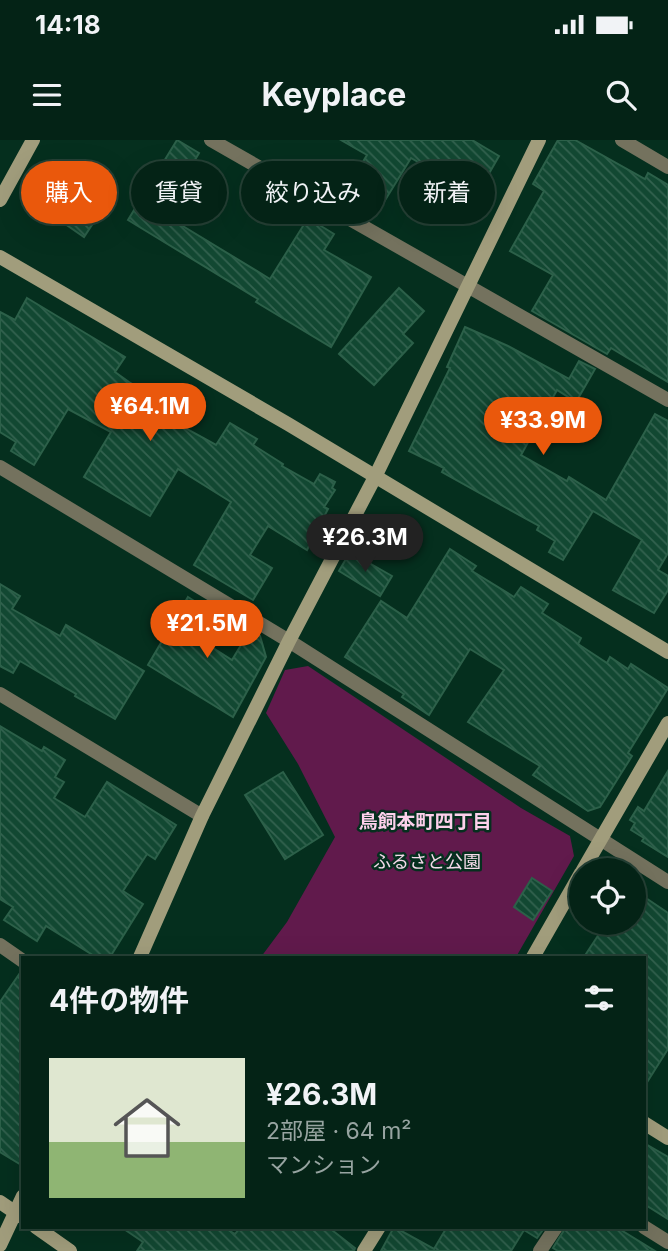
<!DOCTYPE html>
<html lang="ja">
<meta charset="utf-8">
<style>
:root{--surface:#042316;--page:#0d2b1f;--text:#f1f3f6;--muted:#97a4a1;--line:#254035;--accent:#ea580c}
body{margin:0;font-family:Inter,"Noto Sans JP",sans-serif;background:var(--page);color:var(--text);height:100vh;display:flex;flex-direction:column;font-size:26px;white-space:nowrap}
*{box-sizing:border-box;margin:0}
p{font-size:23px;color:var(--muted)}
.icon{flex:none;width:38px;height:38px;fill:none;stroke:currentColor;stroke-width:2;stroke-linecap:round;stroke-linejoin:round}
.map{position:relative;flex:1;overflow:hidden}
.side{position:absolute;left:21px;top:816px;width:625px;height:273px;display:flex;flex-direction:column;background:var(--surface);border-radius:0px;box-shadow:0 7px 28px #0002,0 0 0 2px var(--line)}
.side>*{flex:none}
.guide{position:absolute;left:21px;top:21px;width:626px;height:63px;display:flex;gap:14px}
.controls{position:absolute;left:569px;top:718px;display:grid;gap:14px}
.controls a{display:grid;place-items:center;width:77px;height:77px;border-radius:50%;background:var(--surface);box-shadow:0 7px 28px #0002,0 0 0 2px var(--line);font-size:35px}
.price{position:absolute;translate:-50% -60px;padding:0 16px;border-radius:24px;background:var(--accent);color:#fff;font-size:23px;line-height:46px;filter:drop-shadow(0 2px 4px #0008)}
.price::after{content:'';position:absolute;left:50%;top:42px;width:21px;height:16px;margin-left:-10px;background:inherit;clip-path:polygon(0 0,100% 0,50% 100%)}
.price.selected{background:#222;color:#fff}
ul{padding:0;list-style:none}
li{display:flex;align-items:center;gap:21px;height:175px;padding:0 28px}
li span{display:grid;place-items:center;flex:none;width:196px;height:140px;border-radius:0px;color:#555}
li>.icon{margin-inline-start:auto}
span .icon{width:84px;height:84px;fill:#fffc;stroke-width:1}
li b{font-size:30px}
h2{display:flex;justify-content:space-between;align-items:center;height:84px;padding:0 28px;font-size:30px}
.pill{padding:0 24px;border-radius:32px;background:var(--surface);box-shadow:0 7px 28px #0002,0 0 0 2px var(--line);font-size:24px;line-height:63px}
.pill.selected{background:var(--accent);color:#fff}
.status{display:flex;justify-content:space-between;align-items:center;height:49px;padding:0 35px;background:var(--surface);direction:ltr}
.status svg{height:19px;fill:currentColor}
header{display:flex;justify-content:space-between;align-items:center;height:91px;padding:0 28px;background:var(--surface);font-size:32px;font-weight:700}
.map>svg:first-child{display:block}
</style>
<div class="status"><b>14:18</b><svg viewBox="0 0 49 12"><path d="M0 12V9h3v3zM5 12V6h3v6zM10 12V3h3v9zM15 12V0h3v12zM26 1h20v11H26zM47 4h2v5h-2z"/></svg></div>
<header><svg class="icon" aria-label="menu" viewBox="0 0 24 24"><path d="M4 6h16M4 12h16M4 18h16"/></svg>Keyplace<svg class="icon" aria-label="search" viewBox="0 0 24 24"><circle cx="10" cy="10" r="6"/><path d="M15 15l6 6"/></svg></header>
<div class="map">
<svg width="668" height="1111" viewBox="0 0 668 1111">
<defs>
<pattern id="building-back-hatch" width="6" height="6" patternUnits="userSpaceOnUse" patternTransform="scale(1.75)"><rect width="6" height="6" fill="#124832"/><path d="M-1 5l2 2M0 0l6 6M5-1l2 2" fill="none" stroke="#33624f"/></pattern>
</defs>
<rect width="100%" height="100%" fill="#052f1e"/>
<polygon fill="#611a4c" points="308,526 521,668 570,696 574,716 516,817 261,817 287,782 335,697 298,624 266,573 285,530"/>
<g fill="url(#building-back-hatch)" stroke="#2c6049" stroke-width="2">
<polygon points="177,0 199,13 163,74 270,139 308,78 334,94 324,110 371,137 331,207 256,162 258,159 128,80"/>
<polygon points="341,0 472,0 499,16 460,84 440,73 456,44 411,18 376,75 343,55 367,15"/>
<polygon points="558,0 575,0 645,39 648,33 668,45 668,242 611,208 607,214 532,171 553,135 510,111 544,51 533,44"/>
<polygon points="75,54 101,71 84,97 58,79"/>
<polygon points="399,148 424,171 403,194 413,203 374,245 339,214"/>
<polygon points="27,158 125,217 115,232 129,242 155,257 160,249 196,270 185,288 216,305 230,283 257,299 253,305 283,324 282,326 314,344 320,334 335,342 332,348 335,350 324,367 328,369 307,410 268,386 250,415 272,428 253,460 194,425 231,362 178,329 150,376 84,337 111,292 68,269 34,325 11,311 16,302 0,292 0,172 15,180"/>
<polygon points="465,187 508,206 569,239 579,221 595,229 576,262 557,250 521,315 567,341 569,337 606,360 655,274 668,281 668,413 658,430 668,436 668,450 654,473 613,450 642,400 593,371 563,420 549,412 555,401 537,390 539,386 442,332 444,328 409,311 450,228 447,227"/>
<polygon points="450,409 476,426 472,431 514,457 521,447 548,464 542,473 581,498 578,504 607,523 610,517 628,529 631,524 668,548 628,613 632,616 600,667 588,671 533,635 540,626 468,582 504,530 470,509 429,575 402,557 404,554 345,517 381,461 407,478"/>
<polygon points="350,412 392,436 380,456 339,431"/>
<polygon points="0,444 20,456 12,469 60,496 66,485 144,531 115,579 75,556 76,554 20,521 13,533 0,526"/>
<polygon points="188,457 215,474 199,499 232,520 250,490 260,496 266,517 233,577 148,525"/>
<polygon points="0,586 42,611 44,607 65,620 55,637 64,642 54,658 85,677 107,642 176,685 155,719 147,714 123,751 143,764 110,817 96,817 46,786 37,801 4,780 13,767 0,759"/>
<polygon points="668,631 668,717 642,701 644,698 631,690 635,683 630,680 638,667 644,671"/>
<polygon points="283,632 323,695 285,719 245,655"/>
<polygon points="532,738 552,751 533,780 514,767"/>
<polygon points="634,750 668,773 668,909 644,947 644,817 584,817 607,782 634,782"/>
<polygon points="22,830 23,831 23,1026 0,1012 0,862"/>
<polygon points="644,1003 668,1017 668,1079 644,1064"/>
<polygon points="121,1087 223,1087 235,1094 241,1087 328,1087 355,1108 354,1111 137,1111 143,1102"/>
<polygon points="394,1087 434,1109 447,1087 545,1087 537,1098 524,1090 511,1111 381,1111"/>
<polygon points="566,1087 616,1087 655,1111 558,1111 553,1108"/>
</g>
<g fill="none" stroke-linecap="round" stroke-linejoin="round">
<g stroke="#74725e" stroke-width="14">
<polyline points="211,0 668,260"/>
<polyline points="622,0 668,27"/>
<polyline points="0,327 289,501 668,742"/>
<polyline points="0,554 202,676"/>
<polyline points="0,805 23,821"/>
<polyline points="644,1087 668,1102"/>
<polyline points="540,1111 556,1087"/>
</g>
<g stroke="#a19d7c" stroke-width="14">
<polyline points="0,60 33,0"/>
<polyline points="0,117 288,284 668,512"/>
<polyline points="583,730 668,583"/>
<polyline points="140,817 202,676 289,501 375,337 539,0"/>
<polyline points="533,817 581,733"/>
<polyline points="644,983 668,998"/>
<polyline points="0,1062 22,1077"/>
<polyline points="36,1087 70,1111"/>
<polyline points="0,1105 23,1056"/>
<polyline points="364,1111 379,1087"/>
</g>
</g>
<g text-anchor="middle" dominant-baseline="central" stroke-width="5" stroke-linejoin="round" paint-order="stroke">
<g font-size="18" fill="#f5daea" stroke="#052f1e">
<text x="427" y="721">ふるさと公園</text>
</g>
<g font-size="19" font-weight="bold" fill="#fdd0eb" stroke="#052f1e">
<text x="425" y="681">鳥飼本町四丁目</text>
</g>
</g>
</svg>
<div class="controls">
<a><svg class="icon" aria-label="locate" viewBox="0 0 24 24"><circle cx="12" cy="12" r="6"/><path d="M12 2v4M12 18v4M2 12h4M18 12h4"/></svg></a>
</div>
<b class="price" style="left:150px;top:303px">¥64.1M</b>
<b class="price" style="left:543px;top:317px">¥33.9M</b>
<b class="price selected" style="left:365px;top:434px">¥26.3M</b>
<b class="price" style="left:207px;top:520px">¥21.5M</b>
<div class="guide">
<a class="pill selected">購入</a>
<a class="pill">賃貸</a>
<a class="pill">絞り込み</a>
<a class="pill">新着</a>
</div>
<section class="side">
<h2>4件の物件<svg class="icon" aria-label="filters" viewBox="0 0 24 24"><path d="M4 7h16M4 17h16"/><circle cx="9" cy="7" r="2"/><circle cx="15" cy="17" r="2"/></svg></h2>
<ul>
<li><span style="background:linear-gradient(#dfe7d0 60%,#8fb573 0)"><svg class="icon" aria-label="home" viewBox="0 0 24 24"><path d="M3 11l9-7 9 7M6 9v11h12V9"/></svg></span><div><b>¥26.3M</b><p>2部屋 · 64 m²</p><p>マンション</p></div></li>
</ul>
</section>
</div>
